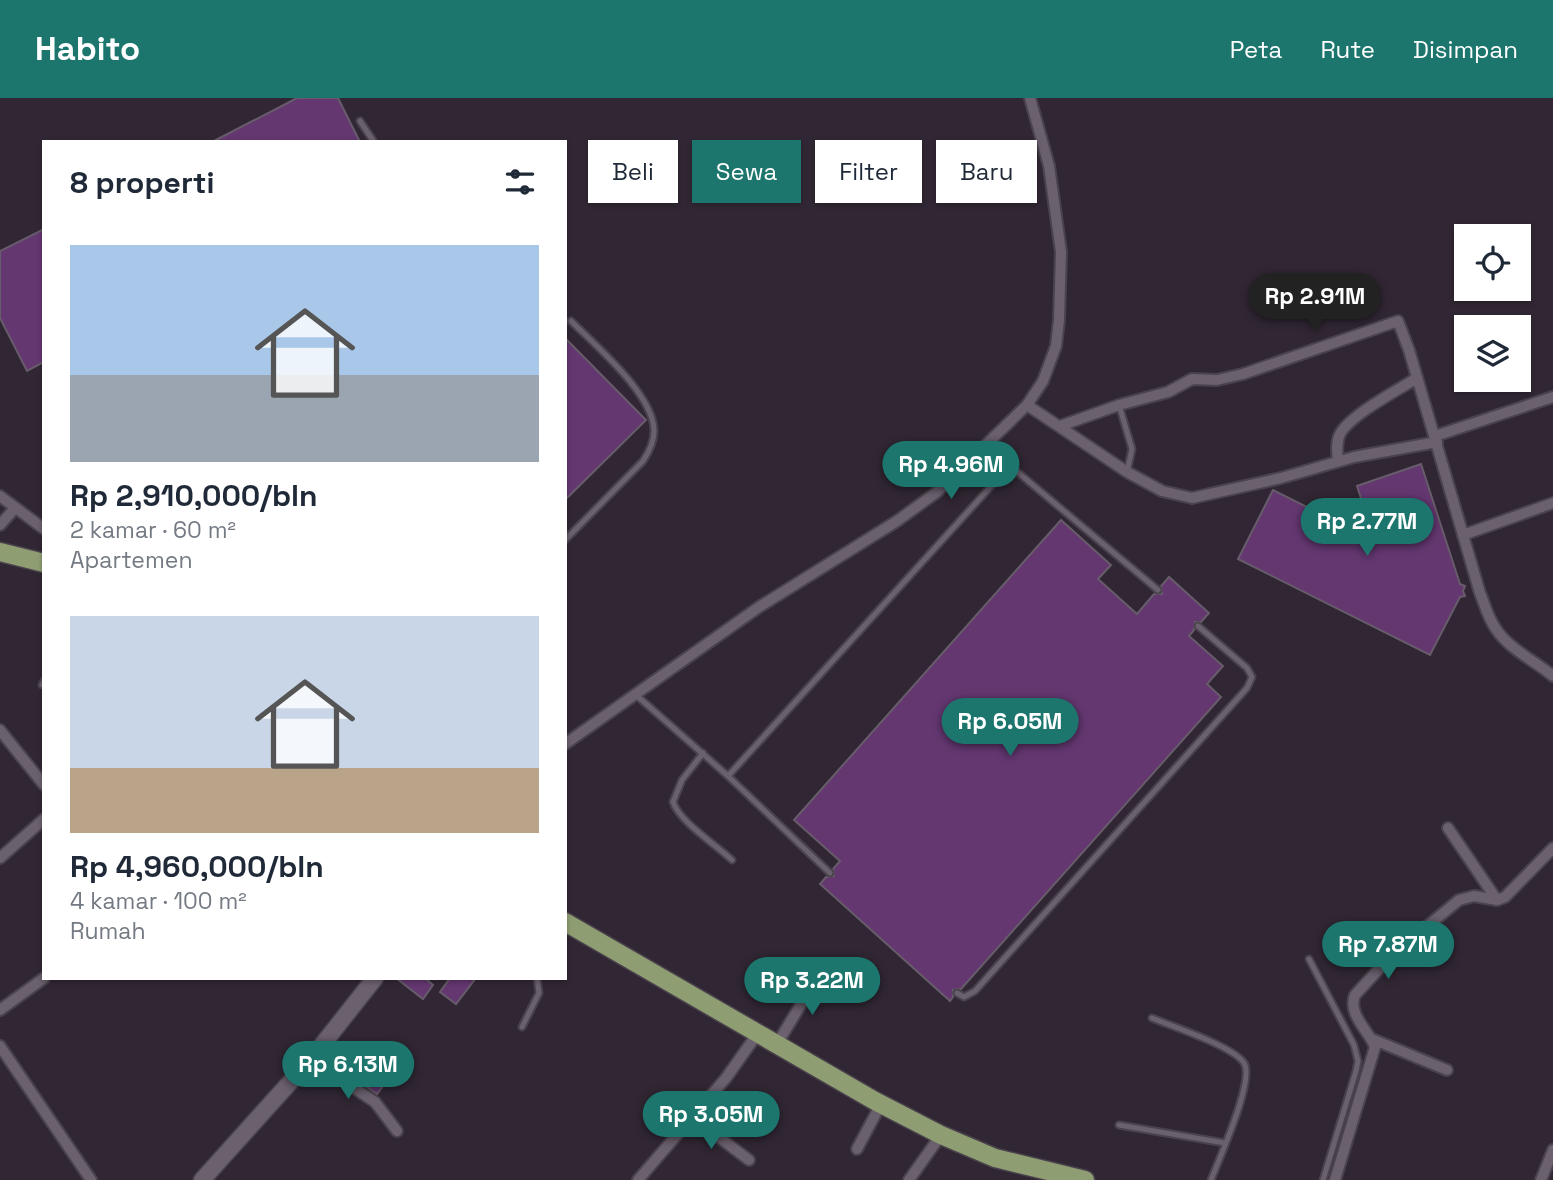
<!DOCTYPE html>
<html lang="id">
<meta charset="utf-8">
<style>
:root{--surface:#fff;--page:#f6f6f7;--text:#1f2937;--muted:#747a83;--accent:#1d766e}
body{margin:0;font-family:"Space Grotesk",sans-serif;background:var(--page);color:var(--text);height:100vh;display:flex;flex-direction:column;font-size:26px;white-space:nowrap}
*{box-sizing:border-box;margin:0}
p{font-size:23px;color:var(--muted)}
.icon{flex:none;width:38px;height:38px;fill:none;stroke:currentColor;stroke-width:2;stroke-linecap:round;stroke-linejoin:round}
.map{position:relative;flex:1;overflow:hidden}
.details{position:absolute;left:42px;top:42px;width:525px;height:840px;display:flex;flex-direction:column;background:var(--surface);border-radius:0px;box-shadow:0 2px 5px #0004}
.details>*{flex:none}
.top-card{position:absolute;left:588px;top:42px;width:665px;height:63px;display:flex;gap:14px}
.fabs{position:absolute;left:1454px;top:126px;display:grid;gap:14px}
.fabs a{display:grid;place-items:center;width:77px;height:77px;border-radius:0px;background:var(--surface);box-shadow:0 2px 5px #0004;font-size:35px}
.price{position:absolute;translate:-50% -60px;padding:0 16px;border-radius:24px;background:var(--accent);color:#fff;font-size:23px;line-height:46px;filter:drop-shadow(0 2px 4px #0008)}
.price::after{content:'';position:absolute;left:50%;top:42px;width:21px;height:16px;margin-left:-10px;background:inherit;clip-path:polygon(0 0,100% 0,50% 100%)}
.price.current{background:#222;color:#fff}
ul{padding:0;list-style:none}
li{display:grid;align-content:center;gap:14px;height:371px;padding:0 28px}
li span{display:grid;place-items:center;height:217px;border-radius:0px;color:#555}
li>.icon{margin-inline-start:auto}
span .icon{width:126px;height:126px;fill:#fffc;stroke-width:1}
li b{font-size:30px}
h2{display:flex;justify-content:space-between;align-items:center;height:84px;padding:0 28px;font-size:30px}
.tag{padding:0 24px;border-radius:0px;background:var(--surface);box-shadow:0 2px 5px #0004;font-size:24px;line-height:63px}
.tag.current{background:var(--accent);color:#fff}
header{display:flex;align-items:center;gap:42px;box-sizing:border-box;height:98px;padding:0 35px;background:var(--accent);color:#fff}
header strong{font-size:33px}
nav{display:flex;gap:38px;margin-inline-start:auto;font-size:24px}
.map>svg:first-child{display:block}
</style>
<header>
<strong>Habito</strong>
<nav><a>Peta</a><a>Rute</a><a>Disimpan</a></nav>
</header>
<div class="map">
<svg width="1553" height="1082" viewBox="0 0 1553 1082">
<rect width="100%" height="100%" fill="#312734"/>
<g fill="#643771" stroke="#675c6a" stroke-width="2">
<polygon points="297,0 338,0 360,44 212,44"/>
<polygon points="44,131 44,264 27,273 0,220 0,153"/>
<polygon points="565,240 646,322 565,402"/>
<polygon points="1421,366 1460,486 1465,488 1463,493 1465,498 1460,499 1430,557 1238,461 1273,392 1375,443 1357,388"/>
<polygon points="1061,422 1111,467 1098,481 1137,516 1154,496 1162,496 1161,488 1169,479 1209,515 1201,524 1195,524 1194,532 1189,538 1223,568 1207,586 1221,599 961,891 953,892 953,899 950,903 820,786 826,779 834,778 833,771 840,763 794,722"/>
<polygon points="396,880 425,880 433,887 423,901"/>
<polygon points="450,880 476,880 456,906 440,894"/>
<polygon points="348,955 386,984 377,996 338,968"/>
</g>
<g fill="none" stroke-linecap="round" stroke-linejoin="round">
<g stroke="#4a424c" stroke-width="9">
<g id="lane">
<polyline points="360,23 374,44"/>
<polyline points="1119,307 1132,351 1127,374"/>
<path d="M565,442L643,363C649,354 654,345 654,333C654,297 596,248 571,223"/>
<polyline points="42,587 44,583"/>
<polyline points="636,597 728,678 830,775"/>
<path d="M703,655L682,682L673,704C680,724 715,746 732,762"/>
<polyline points="728,678 1004,374 1015,372 1158,492"/>
<polyline points="1309,861 1354,947 1358,963 1356,973 1323,1082"/>
<polyline points="957,895 964,899 975,893 1247,590 1252,579 1247,570 1198,528"/>
<path d="M1152,920C1171,928 1233,948 1244,965C1255,982 1219,1061 1211,1082"/>
<polyline points="522,929 539,895 537,880"/>
<polyline points="1119,1027 1225,1045"/>
</g>
</g>
<g stroke="#4a424c" stroke-width="14">
<g id="street">
<polyline points="1027,307 1127,374 1162,393 1192,400 1281,380 1354,359 1437,344"/>
<path d="M1060,328L1119,307L1168,294L1192,281L1217,282L1243,276L1398,223L1409,252L1480,495C1485,507 1488,520 1496,531C1509,551 1535,563 1553,578"/>
<polyline points="1435,338 1553,299"/>
<path d="M1338,363C1337,354 1336,344 1340,336C1350,317 1398,292 1417,280"/>
<polyline points="0,398 44,431"/>
<polyline points="0,427 15,410"/>
<polyline points="1463,437 1553,405"/>
<polyline points="0,632 44,687"/>
<polyline points="565,646 759,509 897,423 937,394 1027,307 1043,283 1056,248 1059,222 1061,154 1049,68 1030,0"/>
<polyline points="1448,730 1497,802"/>
<polyline points="0,760 44,721"/>
<polyline points="0,912 44,880"/>
<polyline points="1372,941 1447,972"/>
<polyline points="777,946 820,875"/>
<polyline points="0,948 91,1082"/>
<polyline points="311,961 375,1004 397,1033"/>
<polyline points="692,1019 749,1062"/>
<polyline points="857,1051 881,1006"/>
<polyline points="638,1082 726,980 758,935"/>
<polyline points="909,1082 941,1037"/>
<path d="M1335,1082L1375,949C1369,933 1347,916 1355,897L1391,858L1459,802L1474,798L1497,802L1505,799L1553,750"/>
<polyline points="1541,1082 1553,1052"/>
</g>
</g>
<g stroke="#4a424c" stroke-width="19">
<polyline id="secondary" points="202,1082 311,961 375,880"/>
</g>
<g stroke="#4a424c" stroke-width="21">
<g id="primary">
<polyline points="0,454 44,465"/>
<polyline points="565,824 875,1003 941,1037 995,1060 1085,1082"/>
</g>
</g>
<use href="#lane" stroke="#6b606e" stroke-width="5"/>
<use href="#street" stroke="#6b606e" stroke-width="10"/>
<use href="#secondary" stroke="#6b606e" stroke-width="16"/>
<use href="#primary" stroke="#8f9e72" stroke-width="18"/>
</g>
</svg>
<div class="fabs">
<a><svg class="icon" aria-label="locate" viewBox="0 0 24 24"><circle cx="12" cy="12" r="6"/><path d="M12 2v4M12 18v4M2 12h4M18 12h4"/></svg></a>
<a><svg class="icon" aria-label="layers" viewBox="0 0 24 24"><path d="M12 4l9 5-9 5-9-5zM3 14l9 5 9-5"/></svg></a>
</div>
<b class="price current" style="left:1315px;top:235px">Rp 2.91M</b>
<b class="price" style="left:951px;top:403px">Rp 4.96M</b>
<b class="price" style="left:1367px;top:460px">Rp 2.77M</b>
<b class="price" style="left:1010px;top:660px">Rp 6.05M</b>
<b class="price" style="left:1388px;top:883px">Rp 7.87M</b>
<b class="price" style="left:812px;top:919px">Rp 3.22M</b>
<b class="price" style="left:348px;top:1003px">Rp 6.13M</b>
<b class="price" style="left:711px;top:1053px">Rp 3.05M</b>
<div class="top-card">
<a class="tag">Beli</a>
<a class="tag current">Sewa</a>
<a class="tag">Filter</a>
<a class="tag">Baru</a>
</div>
<section class="details">
<h2>8 properti<svg class="icon" aria-label="filters" viewBox="0 0 24 24"><path d="M4 7h16M4 17h16"/><circle cx="9" cy="7" r="2"/><circle cx="15" cy="17" r="2"/></svg></h2>
<ul>
<li><span style="background:linear-gradient(#a9c7e8 60%,#9aa5b1 0)"><svg class="icon" aria-label="home" viewBox="0 0 24 24"><path d="M3 11l9-7 9 7M6 9v11h12V9"/></svg></span><div><b>Rp 2,910,000/bln</b><p>2 kamar · 60 m²</p><p>Apartemen</p></div></li>
<li><span style="background:linear-gradient(#c9d6e8 70%,#b9a48a 0)"><svg class="icon" aria-label="home" viewBox="0 0 24 24"><path d="M3 11l9-7 9 7M6 9v11h12V9"/></svg></span><div><b>Rp 4,960,000/bln</b><p>4 kamar · 100 m²</p><p>Rumah</p></div></li>
</ul>
</section>
</div>
